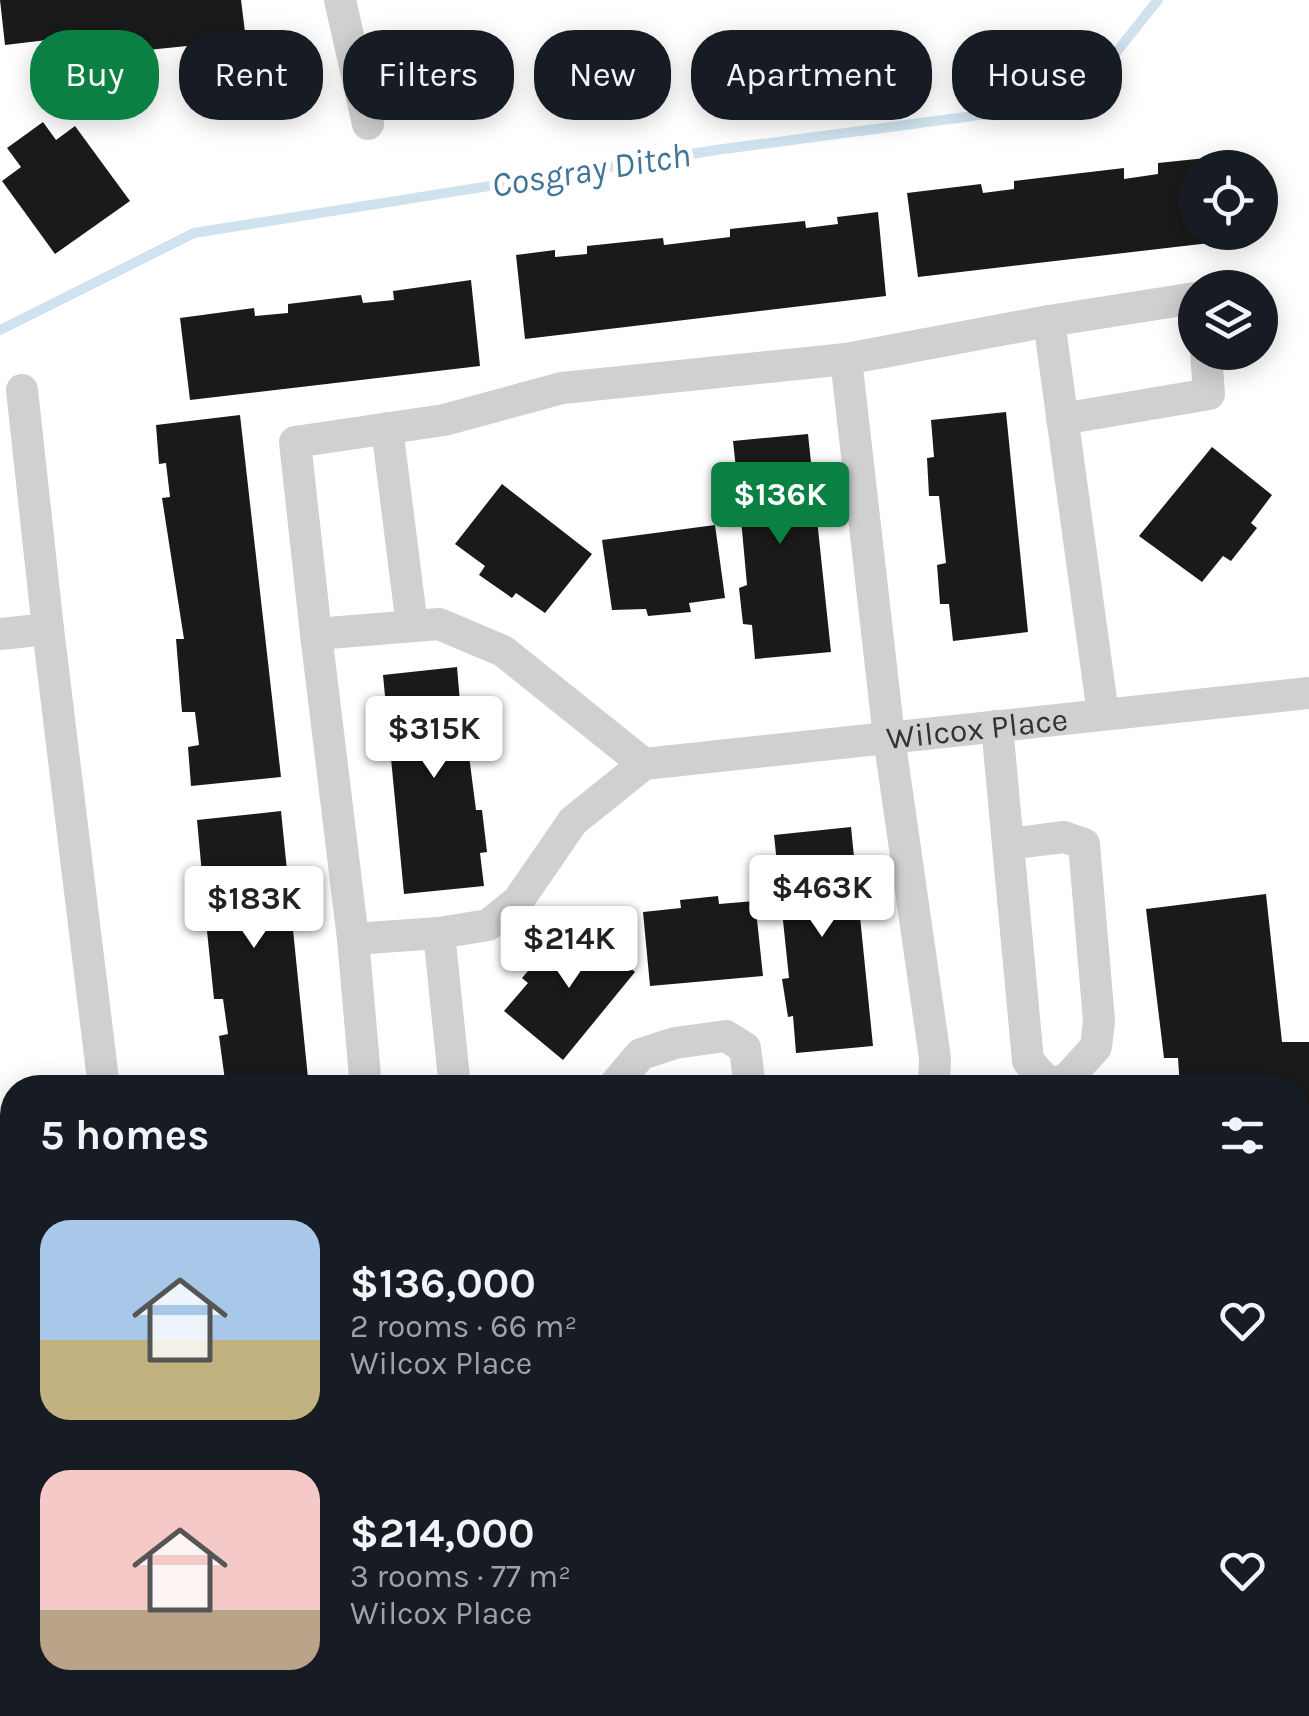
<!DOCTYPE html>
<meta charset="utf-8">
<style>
:root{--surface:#171b24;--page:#20242c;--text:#f1f3f6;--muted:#9ea1a6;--accent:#0b8043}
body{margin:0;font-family:Karla,sans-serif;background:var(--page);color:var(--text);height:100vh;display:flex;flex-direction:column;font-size:38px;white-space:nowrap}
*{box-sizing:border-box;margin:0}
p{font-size:32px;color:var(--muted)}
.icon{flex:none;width:55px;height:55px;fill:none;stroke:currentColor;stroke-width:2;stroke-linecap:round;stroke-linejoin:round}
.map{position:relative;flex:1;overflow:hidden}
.details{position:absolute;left:0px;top:1075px;width:1310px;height:642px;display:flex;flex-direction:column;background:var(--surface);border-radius:40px 40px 0 0;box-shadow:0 5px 25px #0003}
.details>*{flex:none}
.banner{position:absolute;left:30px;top:30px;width:1250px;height:90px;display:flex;gap:20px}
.tools{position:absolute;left:1178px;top:150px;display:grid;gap:20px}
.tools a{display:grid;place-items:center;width:100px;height:100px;border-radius:50%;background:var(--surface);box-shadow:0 5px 25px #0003;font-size:50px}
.price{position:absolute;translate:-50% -85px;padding:0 22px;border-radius:10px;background:#fff;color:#222;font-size:32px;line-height:65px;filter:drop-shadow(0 2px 5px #0008)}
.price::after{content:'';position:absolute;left:50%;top:60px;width:30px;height:22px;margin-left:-15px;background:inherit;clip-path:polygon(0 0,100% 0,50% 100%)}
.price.selected{background:var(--accent);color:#fff}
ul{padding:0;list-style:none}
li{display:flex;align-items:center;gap:30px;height:250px;padding:0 40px}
li span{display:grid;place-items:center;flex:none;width:280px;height:200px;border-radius:30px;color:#555}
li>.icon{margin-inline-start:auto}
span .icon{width:120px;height:120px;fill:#fffc;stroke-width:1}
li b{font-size:42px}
h2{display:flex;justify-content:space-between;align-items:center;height:120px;padding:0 40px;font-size:42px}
.chip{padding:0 35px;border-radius:40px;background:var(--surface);box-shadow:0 5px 25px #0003;font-size:35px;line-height:90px}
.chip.selected{background:var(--accent);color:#fff}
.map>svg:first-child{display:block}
</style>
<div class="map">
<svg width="1309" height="1716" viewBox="0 0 1309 1716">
<rect width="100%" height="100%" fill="#fff"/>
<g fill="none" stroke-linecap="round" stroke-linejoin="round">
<polyline stroke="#cfe2ee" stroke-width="10" points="0,330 194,233 716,150 1064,104 1091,84 1158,0"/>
</g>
<g fill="#1a1a1a">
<polygon points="0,0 241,0 246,40 128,52 123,31 5,45"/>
<polygon points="43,122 56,140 75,126 130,201 55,254 2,181 21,167 7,148"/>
<polygon points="1235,155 1236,168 1195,168 1195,232 1243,232 1244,239 918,277 907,193 981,184 983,193 1014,189 1014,181 1124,168 1124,179 1158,174 1158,163"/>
<polygon points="878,212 886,296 525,339 516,255 555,250 555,257 587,254 587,246 663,238 664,245 730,237 730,229 805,221 806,228 838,224 837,217"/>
<polygon points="471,280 480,366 190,400 180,318 254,308 255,316 288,313 288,304 361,295 363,303 394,300 393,291"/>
<polygon points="1006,412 1028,632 953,641 949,604 940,604 937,565 946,563 939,496 929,496 927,458 934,457 931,420"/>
<polygon points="240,415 281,777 191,786 188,747 199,745 195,712 182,712 176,639 184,639 162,498 170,497 166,463 159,464 156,425"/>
<polygon points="808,434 831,652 755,659 752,625 743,624 739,588 747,585 741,519 731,519 728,479 737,478 733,441"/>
<polygon points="1212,447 1272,495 1251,523 1257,528 1231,561 1223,556 1202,582 1139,536"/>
<polygon points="502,484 592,554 545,613 516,593 512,598 479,575 485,566 455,544"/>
<polygon points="715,525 725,598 689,603 691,612 648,616 646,609 612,610 602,540"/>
<polygon points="457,667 460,702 471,702 476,748 468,748 476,810 482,810 487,852 480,853 484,886 404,894 383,675"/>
<polygon points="281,811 309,1088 226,1088 219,1036 228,1034 223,999 214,999 207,931 216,929 211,895 204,896 197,820"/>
<polygon points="851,827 873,1046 796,1053 793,1016 788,1017 782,979 789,978 782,911 773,913 771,873 778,873 774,835"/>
<polygon points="1266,894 1282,1042 1309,1042 1309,1205 1298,1206 1298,1088 1180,1088 1178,1058 1164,1058 1146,909"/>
<polygon points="718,896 719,904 755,901 763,976 650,986 643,912 681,908 680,900"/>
<polygon points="577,923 635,972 563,1060 504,1011 528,983 522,978 545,951 554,955"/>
</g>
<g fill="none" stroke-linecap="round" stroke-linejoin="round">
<g stroke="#d0d0d0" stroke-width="32">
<polyline points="340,0 368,124"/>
<polyline points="1049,321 1195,298"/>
<polyline points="1062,419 1209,394 1206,352"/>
<polyline points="387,428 412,626"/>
<polyline points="48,629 104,1088"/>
<polyline points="0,634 48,629 22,390"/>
<polyline points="316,634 353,939 439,933"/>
<polyline points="997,726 1028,1061 1046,1081 1064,1082 1096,1047 1099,1021 1084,844 1064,837 1008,844"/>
<polyline points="644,764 503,651 439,624 316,634 295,442 444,420 562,388 846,359"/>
<path id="s1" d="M644,764L1309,693"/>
<polyline points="353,939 366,1088"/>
<polyline points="455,1088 439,933 488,925 518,901 573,821 644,764"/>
<polyline points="612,1088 641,1054 675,1043 726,1036 745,1048 750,1088"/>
<polyline points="934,1088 935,1058 889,737 846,359 1049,321 1103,714"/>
<polyline points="0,1366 12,1364"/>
<polyline points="1298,1547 1309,1546"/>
<polyline points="0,1677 12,1676"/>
<polyline points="167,1705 168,1716"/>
<polyline points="353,1705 354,1716"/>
<polyline points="521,1705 522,1716"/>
<polyline points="602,1705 612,1716"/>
<polyline points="815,1705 817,1716"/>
<polyline points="996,1705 997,1716"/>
<polyline points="1173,1705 1174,1716"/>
<polyline points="699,1716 716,1705"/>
</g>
</g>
<g text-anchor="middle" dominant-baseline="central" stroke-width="10" stroke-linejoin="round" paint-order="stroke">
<g font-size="32" fill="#333" stroke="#fff">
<text stroke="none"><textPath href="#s1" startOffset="335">Wilcox Place</textPath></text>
</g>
<g font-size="35" font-style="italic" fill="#3f7597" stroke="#fff">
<text transform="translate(591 170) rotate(-9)">Cosgray Ditch</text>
</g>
</g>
</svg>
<div class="tools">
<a><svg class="icon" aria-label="locate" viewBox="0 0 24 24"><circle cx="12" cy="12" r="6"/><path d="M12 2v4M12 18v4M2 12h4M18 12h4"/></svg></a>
<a><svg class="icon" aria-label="layers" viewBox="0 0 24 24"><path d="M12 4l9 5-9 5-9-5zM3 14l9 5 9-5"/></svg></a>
</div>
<b class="price selected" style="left:780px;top:547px">$136K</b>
<b class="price" style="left:434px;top:781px">$315K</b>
<b class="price" style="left:822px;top:940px">$463K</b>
<b class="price" style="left:254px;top:951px">$183K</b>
<b class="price" style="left:569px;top:991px">$214K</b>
<div class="banner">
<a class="chip selected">Buy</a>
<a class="chip">Rent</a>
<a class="chip">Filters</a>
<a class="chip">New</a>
<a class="chip">Apartment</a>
<a class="chip">House</a>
</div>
<section class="details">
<h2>5 homes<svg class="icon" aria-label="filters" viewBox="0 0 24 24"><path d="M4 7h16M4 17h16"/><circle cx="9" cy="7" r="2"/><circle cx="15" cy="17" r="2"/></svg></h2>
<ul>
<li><span style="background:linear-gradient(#a9c7e8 60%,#c2b280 0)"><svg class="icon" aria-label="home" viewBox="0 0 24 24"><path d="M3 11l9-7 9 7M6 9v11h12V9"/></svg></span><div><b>$136,000</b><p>2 rooms · 66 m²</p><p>Wilcox Place</p></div><svg class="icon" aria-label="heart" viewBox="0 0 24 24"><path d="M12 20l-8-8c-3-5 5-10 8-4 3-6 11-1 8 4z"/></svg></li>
<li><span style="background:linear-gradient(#f6c9c9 70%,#b9a48a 0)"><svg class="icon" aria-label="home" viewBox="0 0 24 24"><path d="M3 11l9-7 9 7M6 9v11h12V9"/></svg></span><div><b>$214,000</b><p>3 rooms · 77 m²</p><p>Wilcox Place</p></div><svg class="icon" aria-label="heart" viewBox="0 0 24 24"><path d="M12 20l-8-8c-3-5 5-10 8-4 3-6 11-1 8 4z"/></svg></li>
</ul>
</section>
</div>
